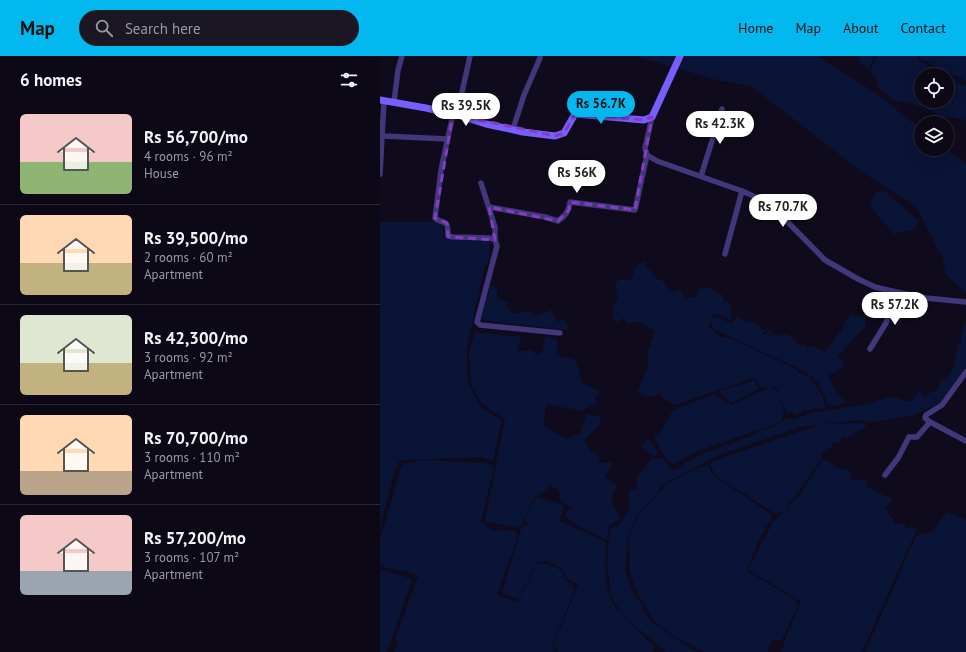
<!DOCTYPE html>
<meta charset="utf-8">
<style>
:root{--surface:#0c0815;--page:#1a1622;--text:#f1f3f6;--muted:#9a9aa0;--line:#2c2934;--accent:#03b8ee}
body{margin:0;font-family:"PT Sans",sans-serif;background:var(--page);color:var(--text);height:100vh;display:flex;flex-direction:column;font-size:15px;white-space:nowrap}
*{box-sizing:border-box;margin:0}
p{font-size:13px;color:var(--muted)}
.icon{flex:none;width:22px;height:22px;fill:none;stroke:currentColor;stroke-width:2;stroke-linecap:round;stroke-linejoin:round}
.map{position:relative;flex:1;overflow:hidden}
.drawer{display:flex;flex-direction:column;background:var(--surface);width:380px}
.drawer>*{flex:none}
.fabs{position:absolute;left:534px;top:12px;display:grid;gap:8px}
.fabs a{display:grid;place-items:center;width:40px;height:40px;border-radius:50%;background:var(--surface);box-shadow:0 4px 16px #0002,0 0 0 1px var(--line);font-size:20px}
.price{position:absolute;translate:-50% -34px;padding:0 9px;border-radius:14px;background:#fff;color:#222;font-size:13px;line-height:26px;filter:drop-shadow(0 1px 2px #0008)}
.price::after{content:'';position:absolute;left:50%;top:24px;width:12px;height:9px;margin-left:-6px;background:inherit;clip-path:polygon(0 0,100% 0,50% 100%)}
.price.active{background:var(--accent);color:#111}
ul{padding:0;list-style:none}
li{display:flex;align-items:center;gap:12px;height:100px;padding:0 20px}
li+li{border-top:1px solid var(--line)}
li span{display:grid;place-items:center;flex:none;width:112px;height:80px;border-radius:6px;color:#555}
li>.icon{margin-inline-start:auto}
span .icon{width:48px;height:48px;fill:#fffc;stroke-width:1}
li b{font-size:17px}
h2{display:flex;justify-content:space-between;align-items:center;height:48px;padding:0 20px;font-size:17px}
header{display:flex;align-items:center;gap:24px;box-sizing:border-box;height:56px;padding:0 20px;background:var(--accent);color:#111}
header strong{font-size:19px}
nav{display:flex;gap:22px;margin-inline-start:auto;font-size:14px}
.search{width:280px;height:36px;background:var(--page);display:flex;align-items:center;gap:10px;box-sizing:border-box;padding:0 14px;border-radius:22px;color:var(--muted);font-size:15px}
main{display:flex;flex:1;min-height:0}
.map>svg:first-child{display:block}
</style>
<header>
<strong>Map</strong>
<div class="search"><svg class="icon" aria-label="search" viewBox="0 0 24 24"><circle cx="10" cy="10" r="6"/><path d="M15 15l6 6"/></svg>Search here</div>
<nav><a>Home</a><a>Map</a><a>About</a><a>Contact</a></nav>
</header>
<main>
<section class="drawer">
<h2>6 homes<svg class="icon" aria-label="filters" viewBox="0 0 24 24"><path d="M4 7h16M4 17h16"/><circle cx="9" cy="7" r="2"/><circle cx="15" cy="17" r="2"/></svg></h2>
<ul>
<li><span style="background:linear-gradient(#f6c9c9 60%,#8fb573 0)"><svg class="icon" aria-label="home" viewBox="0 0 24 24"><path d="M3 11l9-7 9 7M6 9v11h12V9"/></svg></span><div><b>Rs 56,700/mo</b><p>4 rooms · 96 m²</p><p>House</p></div></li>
<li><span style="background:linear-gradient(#ffd9b3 60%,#c2b280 0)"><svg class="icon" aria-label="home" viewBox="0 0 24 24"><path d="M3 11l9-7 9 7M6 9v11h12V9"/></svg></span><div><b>Rs 39,500/mo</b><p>2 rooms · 60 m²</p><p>Apartment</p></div></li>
<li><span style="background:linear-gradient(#dfe7d0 60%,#c2b280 0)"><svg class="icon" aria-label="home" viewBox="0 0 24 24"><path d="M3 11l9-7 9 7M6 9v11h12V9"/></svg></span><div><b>Rs 42,300/mo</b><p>3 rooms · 92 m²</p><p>Apartment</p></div></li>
<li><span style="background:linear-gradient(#ffd9b3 70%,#b9a48a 0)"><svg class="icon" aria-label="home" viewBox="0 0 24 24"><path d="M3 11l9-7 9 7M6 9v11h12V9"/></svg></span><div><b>Rs 70,700/mo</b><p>3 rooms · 110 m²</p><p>Apartment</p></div></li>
<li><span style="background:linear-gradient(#f6c9c9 70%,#9aa5b1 0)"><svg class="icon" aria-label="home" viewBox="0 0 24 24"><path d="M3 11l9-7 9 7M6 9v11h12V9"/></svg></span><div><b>Rs 57,200/mo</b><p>3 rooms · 107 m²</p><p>Apartment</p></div></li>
</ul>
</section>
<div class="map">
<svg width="586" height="596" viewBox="0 0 586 596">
<rect width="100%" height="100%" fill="#100b1c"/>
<g fill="#091437">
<polygon points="255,0 437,0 494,36 541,73 541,93 567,93 586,108 586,237 566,218 563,202 535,149 485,118 372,31 333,23"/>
<polygon points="480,0 494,0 488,14 479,5"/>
<polygon points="497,0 537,0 537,3 565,19 541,19 541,45 567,45 567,20 584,30 585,28 586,29 586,64 562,60 544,51 514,44 500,34 497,23 490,16"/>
<polygon points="540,0 586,0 586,25 539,2"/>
<polygon points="503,134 539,165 534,173 514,178 493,154 490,146 497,136"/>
<polygon points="0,166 59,166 62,170 65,182 73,184 110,185 110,201 104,213 87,290 87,325 101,352 121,364 113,405 100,401 20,404 14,415 0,472"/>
<path d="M264,205L268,212L271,214V216L278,224L281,223L291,236L300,233L304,241L314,242L318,238L317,235C327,229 330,231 338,238L341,237L344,246L348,245L352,261L350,265L348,262L333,258L331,263L335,261L352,267L358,260L364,265L378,268L377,271L382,270L381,274L388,272L382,278L383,279L392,273L390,279L395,278L396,283L398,277L402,279L408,278L419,289H426L427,293L430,290L445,296L464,270L471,274L464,267L471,258L485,262L486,270L458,300L464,310L448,320L457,337L466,346L454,350L448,349L439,328L426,316L332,272L331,264L328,271L341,281H348L351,285L353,283L417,314L418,317L429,320L443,341L445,351L426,355L424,353L421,357L419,356L416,359L409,356L407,357L399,339L404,355L401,366L315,396L294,408L285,401L273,379L278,380L293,354L334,338L351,349L390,331L399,336L396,331L394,330L380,332L377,324L373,322L295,349L284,343L279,336L275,340H264L257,335L267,315L269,304L267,297L275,275L259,265L247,268L243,262L238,266L235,265L233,261H237L234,259L233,251L238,243L236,237L239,235L235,231L238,223L251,224L256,210Z"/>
<polygon points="111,229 118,233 117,241 130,248 126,249 132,258 152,255 152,261 172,254 177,266 184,262 190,274 99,264"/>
<path d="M586,265V313L560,347L531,360L491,366L478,364L443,368L486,367V369L483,374L479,373L480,374L465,383V379L457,388L453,386L451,391L441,397V403L405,454L419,440L441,405L447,404L457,412L469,414L472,425L485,423L487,431L513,444L504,452L509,454L507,458L511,457L510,462H513L515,468H524L526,474L531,470L537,473L482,596H402L404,586L421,545L368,514L393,466L404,455L396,458L336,420L330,408L331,406L341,402L440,369L421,371L406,376L339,399L282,429L277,437L257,459L248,481L245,515L255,541L261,547L264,554L271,565L305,589L318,596H286L243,559L275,592L271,596H178L173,590L198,529L186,522L184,514L169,506L158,505L138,543L122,537L142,470H148L145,461L156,441L184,449L180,465L226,486C226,510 221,539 241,557L230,538V527L227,512L228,493L227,492L231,472L239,469L250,452L249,440L248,437L252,432L255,435L258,431L255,426L257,425L258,418H262L261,417L271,403L282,402L293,416V413H298L307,405L311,406L318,399H324L325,396L337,394L346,388L351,389L363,382H369C375,374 390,373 399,368C402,367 405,364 407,362L414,364L434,356L487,348L512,340L529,346L537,341V336L540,335L542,340L546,342L549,337L556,335L562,323H568L571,314H573L578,290L581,287V279Z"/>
<polygon points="95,276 141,281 137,296 150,293 156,297 154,300 163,295 165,280 178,284 176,299 196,304 202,327 220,336 215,343 218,347 201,355 167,348 163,370 186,383 201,377 206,358 220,361 221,367 204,384 212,397 218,396 215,399 220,400 218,407 233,406 225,421 237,430 231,443 241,463 229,469 227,484 205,474 206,469 204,473 185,461 188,453 196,455 180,445 179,434 171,430 154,442 140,472 105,466 125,363 102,348 92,332 89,298"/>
<polygon points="375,324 379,333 351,347 339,335"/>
<polygon points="268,383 277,395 278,398 274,401 261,391"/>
<polygon points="42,404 109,407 114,412 101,465 111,474 136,475 138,481 117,538 137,546 158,507 167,508 183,515 184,522 195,532 172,591 175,596 14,596 19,586 15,584 38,520 27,516 0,510 0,484 22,409"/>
<polygon points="328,409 333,419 393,460 379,483 367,515 416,544 418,549 402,584 393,584 387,592 388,596 325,596 297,582 275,566 258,538 250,518 249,481 258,459 287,428 315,413"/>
<polygon points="569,456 586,464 586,596 485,596 536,480 552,476 566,457"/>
<polygon points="0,513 32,523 7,596 0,596"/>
</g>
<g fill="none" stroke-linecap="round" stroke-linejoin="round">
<g stroke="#42377a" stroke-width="5.5">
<polyline points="14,46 18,14 22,0"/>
<path d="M73,58L61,114L55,162C59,166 65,165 67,169C68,172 68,177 68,180L73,181L110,182L115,184L117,190L97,266L100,269L180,277"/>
<polyline points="77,59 90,0"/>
<polyline points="272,61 265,92 267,99 277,105 362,135 389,147 445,204 478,223 495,231 516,236 546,242 586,246"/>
<polyline points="133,73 144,39 160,2"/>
<polyline points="3,80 67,83"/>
<polyline points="0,118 4,45"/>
<polyline points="321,120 342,53"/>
<polyline points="101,127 115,171 115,184"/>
<path d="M109,151L165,161L178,165C186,159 189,155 190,146L255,154L267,99"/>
<polyline points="345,198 362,135"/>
<polyline points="490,293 506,267 516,236"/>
<polyline points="586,316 562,349 546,359 545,362 550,366 586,385"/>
<polyline points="505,419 518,402 529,381 537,381 550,366"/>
</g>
<polyline stroke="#785ffd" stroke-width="7" points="0,44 46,52 77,59 106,68 143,76 175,80 184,77 195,58 264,64 272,61 300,0"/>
</g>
<path fill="none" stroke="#843cc5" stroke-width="3" stroke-dasharray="8 5" stroke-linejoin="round" d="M73,58L175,80L184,77L195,58L264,64L272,61L255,154L190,146L189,154L178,165L109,151L115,184L73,181L68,180L67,167L55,162Z"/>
</svg>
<div class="fabs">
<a><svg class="icon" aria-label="locate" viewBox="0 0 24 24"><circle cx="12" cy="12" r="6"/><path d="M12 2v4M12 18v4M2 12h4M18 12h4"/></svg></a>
<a><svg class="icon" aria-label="layers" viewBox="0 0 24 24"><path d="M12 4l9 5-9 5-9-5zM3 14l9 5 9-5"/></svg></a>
</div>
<b class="price active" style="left:221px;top:69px">Rs 56.7K</b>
<b class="price" style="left:86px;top:71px">Rs 39.5K</b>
<b class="price" style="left:340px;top:89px">Rs 42.3K</b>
<b class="price" style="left:197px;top:138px">Rs 56K</b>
<b class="price" style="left:403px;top:172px">Rs 70.7K</b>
<b class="price" style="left:515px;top:270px">Rs 57.2K</b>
</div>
</main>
